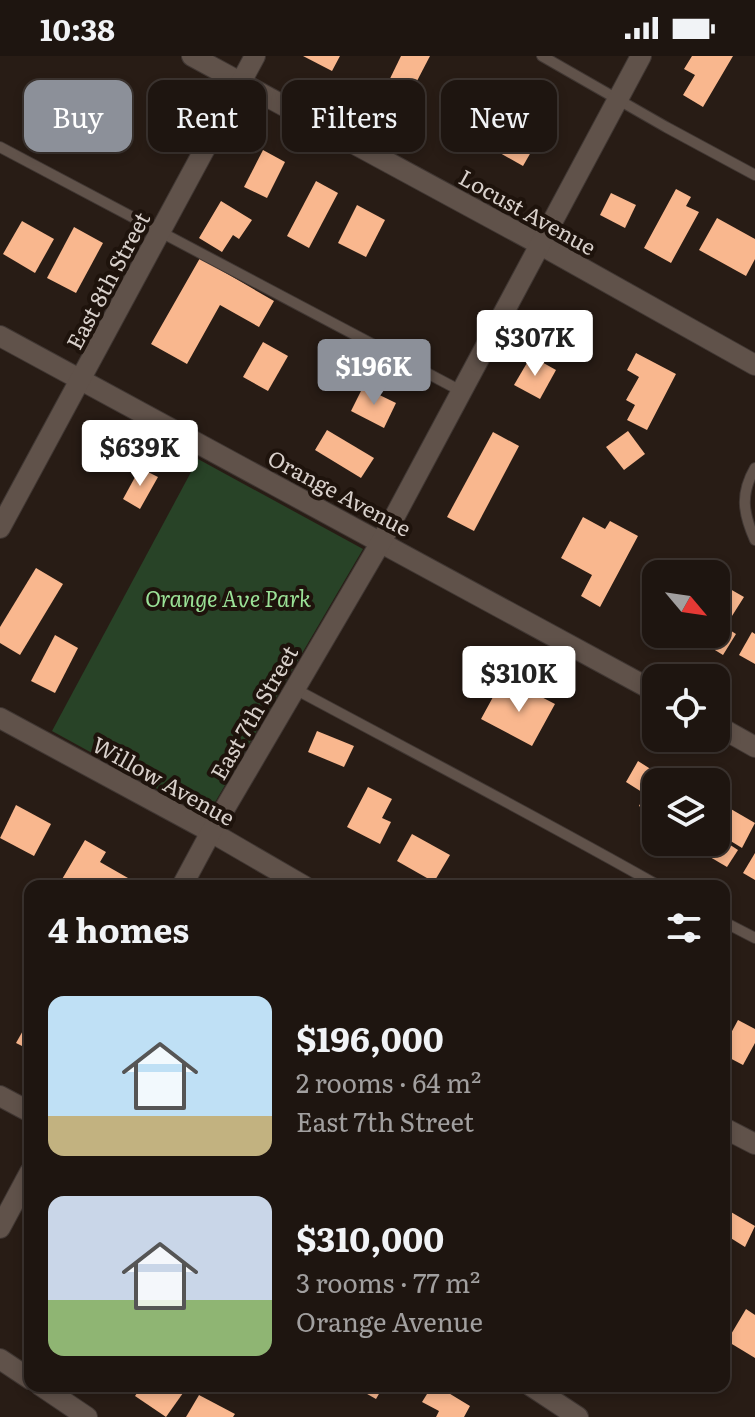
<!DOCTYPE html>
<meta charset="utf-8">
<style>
:root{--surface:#1e1510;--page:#261e19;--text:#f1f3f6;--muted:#a19f9f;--line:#3c3430;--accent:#8c9099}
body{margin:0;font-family:Literata,serif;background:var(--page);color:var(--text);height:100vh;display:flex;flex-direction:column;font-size:30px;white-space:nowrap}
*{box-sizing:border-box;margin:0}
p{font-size:26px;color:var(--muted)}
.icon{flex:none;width:44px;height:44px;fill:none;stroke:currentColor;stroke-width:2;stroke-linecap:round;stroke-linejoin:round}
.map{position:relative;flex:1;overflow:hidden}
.drawer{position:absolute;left:24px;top:824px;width:706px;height:512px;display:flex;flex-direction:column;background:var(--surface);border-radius:16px;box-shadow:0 4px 12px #0003,0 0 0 2px var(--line)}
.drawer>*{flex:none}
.guide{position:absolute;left:24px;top:24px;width:708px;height:72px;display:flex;gap:16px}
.needle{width:52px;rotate:119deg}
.tools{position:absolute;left:642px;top:504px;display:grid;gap:16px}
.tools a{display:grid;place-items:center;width:88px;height:88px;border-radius:16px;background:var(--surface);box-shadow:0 4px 12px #0003,0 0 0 2px var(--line);font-size:40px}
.price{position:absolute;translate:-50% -68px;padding:0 18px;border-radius:8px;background:#fff;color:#222;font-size:26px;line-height:52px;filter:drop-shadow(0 2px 4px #0008)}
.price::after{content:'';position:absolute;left:50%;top:48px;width:24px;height:18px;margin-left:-12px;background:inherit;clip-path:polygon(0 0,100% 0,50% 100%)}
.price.active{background:var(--accent);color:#fff}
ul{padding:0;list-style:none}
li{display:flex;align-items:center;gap:24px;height:200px;padding:0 24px}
li span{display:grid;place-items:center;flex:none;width:224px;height:160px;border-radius:16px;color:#555}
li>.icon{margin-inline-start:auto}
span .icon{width:96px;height:96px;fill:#fffc;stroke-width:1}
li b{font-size:34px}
h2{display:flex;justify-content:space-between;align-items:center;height:96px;padding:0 24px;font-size:34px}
.tag{padding:0 28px;border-radius:16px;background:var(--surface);box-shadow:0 4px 12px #0003,0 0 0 2px var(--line);font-size:28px;line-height:72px}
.tag.active{background:var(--accent);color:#fff}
.status{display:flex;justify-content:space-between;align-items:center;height:56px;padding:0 40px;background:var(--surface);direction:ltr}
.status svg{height:22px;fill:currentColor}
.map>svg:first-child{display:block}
</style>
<div class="status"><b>10:38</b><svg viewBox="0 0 49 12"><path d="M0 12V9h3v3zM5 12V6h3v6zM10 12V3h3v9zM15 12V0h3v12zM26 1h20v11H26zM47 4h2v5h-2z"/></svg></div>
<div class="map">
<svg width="755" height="1361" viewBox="0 0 755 1361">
<rect width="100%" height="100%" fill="#281c15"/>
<polygon fill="#284327" points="198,403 363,493 207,760 52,675"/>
<g fill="#f9b78e">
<polygon points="303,0 340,0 332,15"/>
<polygon points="401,0 430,0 405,48 383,37"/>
<polygon points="692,0 733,0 703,51 683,39 695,19 684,13"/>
<polygon points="166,41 185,50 174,71 155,62"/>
<polygon points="531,42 554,56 523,110 500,97"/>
<polygon points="263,94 285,106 267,142 244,131"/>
<polygon points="316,125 338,137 309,192 287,180"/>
<polygon points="676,133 691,141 686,150 699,156 671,207 644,192"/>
<polygon points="611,137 636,149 625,172 600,159"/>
<polygon points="221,145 252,164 239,183 233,179 222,196 199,182"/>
<polygon points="357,149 385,164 366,201 338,187"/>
<polygon points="717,162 755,183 755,203 746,220 699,194"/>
<polygon points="22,165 54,183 35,217 3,198"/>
<polygon points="74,171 103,187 76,237 47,222"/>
<polygon points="200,202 274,245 259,271 220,249 187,308 151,288"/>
<polygon points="263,286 288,300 268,335 243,321"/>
<polygon points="636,297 676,318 647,374 627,364 635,349 626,344 639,321 627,314"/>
<polygon points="531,300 556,314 540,343 514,329"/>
<polygon points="363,331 396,347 384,372 351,355"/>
<polygon points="327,374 374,402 361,422 315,394"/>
<polygon points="628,375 645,398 624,414 606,391"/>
<polygon points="493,376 519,390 474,475 447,461"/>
<polygon points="140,412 158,421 140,453 123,443"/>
<polygon points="583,461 605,473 610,465 638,480 600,551 581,540 592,519 561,502"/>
<polygon points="36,512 63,528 20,599 0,587 0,571"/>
<polygon points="716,525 744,541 725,571 736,578 723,599 689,578 716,578"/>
<polygon points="752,576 755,578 755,608 739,599"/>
<polygon points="55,579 78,592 55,637 31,625"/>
<polygon points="499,630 521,642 526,633 555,648 532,690 481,663"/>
<polygon points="317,675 354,690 344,711 308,696"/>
<polygon points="638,705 671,726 656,726 656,760 639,750 645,738 626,726"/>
<polygon points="368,731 392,743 382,762 391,766 380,788 347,771"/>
<polygon points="717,745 755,767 742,792 716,776"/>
<polygon points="16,749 51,768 34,800 0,782"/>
<polygon points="412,778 450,799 434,826 397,805"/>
<polygon points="721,783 738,794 727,811 710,801"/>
<polygon points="85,784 106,796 100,806 128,822 123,830 71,830 61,825"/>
<polygon points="755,797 755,824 743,817"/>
<polygon points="30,962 30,994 16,987"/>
<polygon points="738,964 755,973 755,987 743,1009 724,999 724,990"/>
<polygon points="724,1152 755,1170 745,1191 729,1181 724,1189"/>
<polygon points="746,1253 755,1259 755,1302 727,1285"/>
<polygon points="142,1330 188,1330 166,1361 135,1340"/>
<polygon points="353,1330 398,1330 394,1338 383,1331 376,1343"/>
<polygon points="432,1330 437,1330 470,1350 464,1361 436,1361 439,1355 422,1346"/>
<polygon points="199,1339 235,1358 233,1361 186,1361"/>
</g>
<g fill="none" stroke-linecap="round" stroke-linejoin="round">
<g stroke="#403733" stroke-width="12">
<g id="service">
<polyline points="542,0 666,71 755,119"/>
<polyline points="0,91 461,335"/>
<path d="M755,412C740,438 743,457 755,484"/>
<path d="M295,633C416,698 539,762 659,830"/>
<polyline points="724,866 755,882"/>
</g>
</g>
<g stroke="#403733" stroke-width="22">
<g id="minor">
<polyline points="192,0 539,188 755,309"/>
<polyline points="0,280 656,636"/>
<polyline points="0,472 255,0"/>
<polyline points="0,662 211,776 304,830"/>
<polyline points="716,669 755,691"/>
<polyline points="182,830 211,776 381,486 641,0"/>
<polyline points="0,1040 30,1056"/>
<polyline points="724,1072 755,1088"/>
<polyline points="0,1172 30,1116"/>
<polyline points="0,1303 30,1323"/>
<polyline points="41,1330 87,1361"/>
<polyline points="531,1330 578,1361"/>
</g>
</g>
<use href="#service" stroke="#60524a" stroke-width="10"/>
<use href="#minor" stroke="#60524a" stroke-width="20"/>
</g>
<g text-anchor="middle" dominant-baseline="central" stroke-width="8" stroke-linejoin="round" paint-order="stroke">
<g font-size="22" fill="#d8d0cb" stroke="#1e130c">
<text transform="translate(528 155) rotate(29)">Locust Avenue</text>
<text transform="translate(107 224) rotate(-62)">East 8th Street</text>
<text transform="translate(340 436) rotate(28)">Orange Avenue</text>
<text transform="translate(253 656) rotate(-60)">East 7th Street</text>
<text transform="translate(164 724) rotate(29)">Willow Avenue</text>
</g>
<g font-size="22" font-style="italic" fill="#9be297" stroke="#1e130c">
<text x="228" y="541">Orange Ave Park</text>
</g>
</g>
</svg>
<div class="tools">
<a><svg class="needle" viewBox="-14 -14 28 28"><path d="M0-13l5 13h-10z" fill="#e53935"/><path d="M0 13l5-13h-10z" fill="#a19f9f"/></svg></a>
<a><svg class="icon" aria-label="locate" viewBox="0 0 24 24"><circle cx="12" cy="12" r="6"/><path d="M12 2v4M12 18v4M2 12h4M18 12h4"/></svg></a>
<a><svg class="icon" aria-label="layers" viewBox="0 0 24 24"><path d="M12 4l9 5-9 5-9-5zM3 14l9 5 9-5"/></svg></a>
</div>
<b class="price" style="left:535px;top:322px">$307K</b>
<b class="price active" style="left:374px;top:351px">$196K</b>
<b class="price" style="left:140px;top:432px">$639K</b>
<b class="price" style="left:519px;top:658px">$310K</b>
<div class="guide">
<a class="tag active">Buy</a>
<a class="tag">Rent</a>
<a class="tag">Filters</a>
<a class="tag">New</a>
</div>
<section class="drawer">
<h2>4 homes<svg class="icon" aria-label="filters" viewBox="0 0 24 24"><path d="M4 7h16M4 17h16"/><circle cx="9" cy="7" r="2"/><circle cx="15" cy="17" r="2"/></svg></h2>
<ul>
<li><span style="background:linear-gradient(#bfe0f5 75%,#c2b280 0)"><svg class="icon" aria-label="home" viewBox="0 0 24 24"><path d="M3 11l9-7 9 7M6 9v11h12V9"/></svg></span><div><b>$196,000</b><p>2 rooms · 64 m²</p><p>East 7th Street</p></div></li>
<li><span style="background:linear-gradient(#c9d6e8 65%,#8fb573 0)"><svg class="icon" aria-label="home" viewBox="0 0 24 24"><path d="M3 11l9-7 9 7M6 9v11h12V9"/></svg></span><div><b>$310,000</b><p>3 rooms · 77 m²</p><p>Orange Avenue</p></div></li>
</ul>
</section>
</div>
